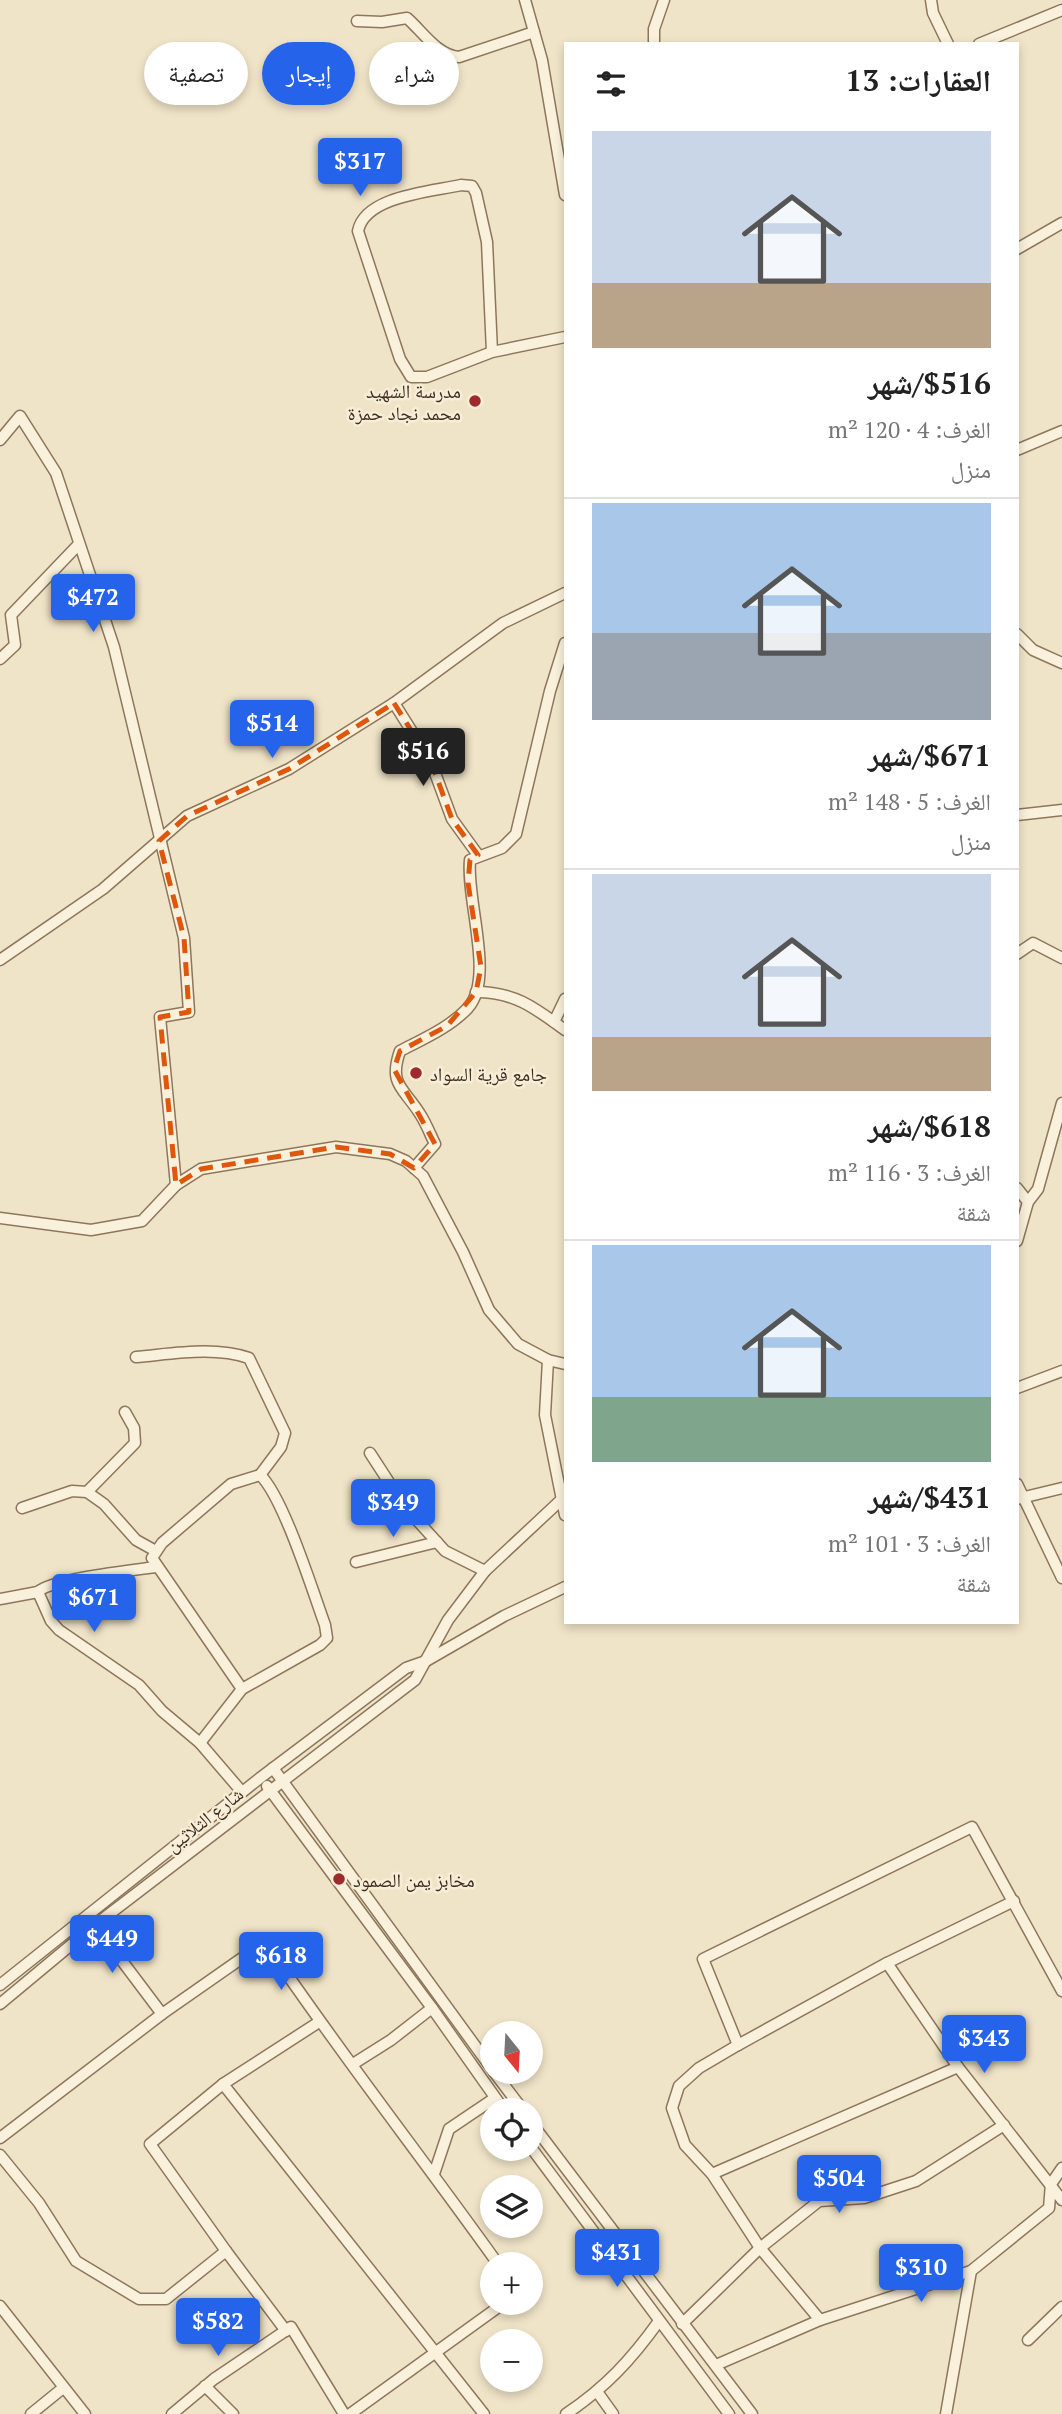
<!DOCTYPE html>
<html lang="ar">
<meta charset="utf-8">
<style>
:root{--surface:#fff;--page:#f2f2f2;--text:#222;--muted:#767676;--line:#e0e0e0;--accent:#2563eb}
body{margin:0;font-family:"PT Serif","Noto Naskh Arabic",serif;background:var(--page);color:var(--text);direction:rtl;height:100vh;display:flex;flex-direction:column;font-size:26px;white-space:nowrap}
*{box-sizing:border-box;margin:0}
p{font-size:23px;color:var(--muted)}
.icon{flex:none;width:38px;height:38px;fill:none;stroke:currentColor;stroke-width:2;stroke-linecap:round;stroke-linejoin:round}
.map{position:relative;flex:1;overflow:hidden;direction:ltr}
.panel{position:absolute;left:564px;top:42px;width:455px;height:1582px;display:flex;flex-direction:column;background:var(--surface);border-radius:0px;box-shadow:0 4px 10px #0003;direction:rtl}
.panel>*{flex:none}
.guide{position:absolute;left:21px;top:42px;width:438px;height:63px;direction:rtl;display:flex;gap:14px}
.needle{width:46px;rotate:162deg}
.controls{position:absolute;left:480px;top:2021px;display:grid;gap:14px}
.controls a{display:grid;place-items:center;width:63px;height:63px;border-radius:50%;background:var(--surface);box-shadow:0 4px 10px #0003;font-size:35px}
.price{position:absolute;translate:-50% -60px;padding:0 16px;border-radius:7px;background:var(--accent);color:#fff;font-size:23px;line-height:46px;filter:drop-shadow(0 2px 4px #0008)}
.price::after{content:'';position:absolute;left:50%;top:42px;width:21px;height:16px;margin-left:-10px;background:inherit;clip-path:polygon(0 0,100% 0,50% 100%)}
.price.current{background:#222;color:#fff}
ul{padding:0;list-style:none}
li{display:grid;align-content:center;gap:14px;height:371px;padding:0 28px}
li+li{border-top:2px solid var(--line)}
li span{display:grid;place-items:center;height:217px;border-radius:0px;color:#555}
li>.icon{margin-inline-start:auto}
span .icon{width:126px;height:126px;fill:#fffc;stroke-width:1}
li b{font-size:30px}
h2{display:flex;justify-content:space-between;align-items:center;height:84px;padding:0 28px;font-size:30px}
.pill{padding:0 24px;border-radius:32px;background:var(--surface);box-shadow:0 4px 10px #0003;font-size:24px;line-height:63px}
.pill.current{background:var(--accent);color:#fff}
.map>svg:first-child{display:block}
</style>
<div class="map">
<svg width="1062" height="2414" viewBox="0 0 1062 2414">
<rect width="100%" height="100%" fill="#f0e4c8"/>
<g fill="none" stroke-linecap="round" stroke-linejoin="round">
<g stroke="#8d765c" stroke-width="13">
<g id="minor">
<polyline points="525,0 542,60 565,195"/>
<polyline points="931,0 933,13 948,44"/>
<path d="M357,21L382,22L407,18C423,32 437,55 459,57L534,32"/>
<polyline points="654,44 654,29 664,0"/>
<polyline points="979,44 1062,10"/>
<polyline points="1017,249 1062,223"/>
<path d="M492,352L487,242L476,193L472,186L461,185C430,192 365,196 358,231L400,359L411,377H427L492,352L565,337"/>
<polyline points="0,440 20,416 56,473 114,647 184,938 189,1012 160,1017 176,1185"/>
<polyline points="1017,450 1062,431"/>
<polyline points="1017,634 1033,650 1062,663"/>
<polyline points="0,659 15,645 11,615 79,544"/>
<polyline points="394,703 431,762 452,819 478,855"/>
<polyline points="1017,815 1062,810"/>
<polyline points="1017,954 1033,943 1062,958"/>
<polyline points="0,960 103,889 187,816 289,769 394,703 503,623 565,593"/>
<path d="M476,992C515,992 535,1008 565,1030"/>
<polyline points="554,1022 565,999"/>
<path d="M414,1168L435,1144C430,1134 426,1123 420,1114C404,1088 388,1085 400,1051C423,1039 449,1028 468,1008C495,978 466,901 470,860L502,848L516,834L550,691L565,643"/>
<polyline points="1017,1188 1028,1202"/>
<polyline points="0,1218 91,1230 142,1221 176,1185 201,1169 336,1147 390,1154 406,1161 423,1176 463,1252 489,1310 518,1344 548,1360 565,1364"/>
<polyline points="1017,1241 1028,1202 1038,1189 1062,1103"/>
<path d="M136,1357C172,1354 214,1346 249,1358L285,1433L281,1447L260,1475"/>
<polyline points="548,1360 545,1415 565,1515"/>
<polyline points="1017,1388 1062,1371"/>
<polyline points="370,1453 405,1507 445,1551 485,1571"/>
<polyline points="1017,1484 1062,1578"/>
<polyline points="87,1492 135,1443 134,1428 125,1412"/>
<polyline points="1017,1499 1062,1488"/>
<polyline points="22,1508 72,1491 87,1492 104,1504 136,1540 154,1550"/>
<polyline points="356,1562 437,1542"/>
<path d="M156,1567C135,1570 50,1579 38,1592L51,1621L59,1630L139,1685L162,1711L200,1743L242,1792"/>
<polyline points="0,1599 38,1592"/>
<path d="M200,1743L242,1689L152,1558L162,1543L231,1484L260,1475C283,1496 313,1592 325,1625L327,1638L320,1645L242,1689"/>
<polyline points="273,1768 492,2069"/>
<polyline points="267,1786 432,2008 504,2110"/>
<polyline points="92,1921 162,2014"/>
<polyline points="887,1963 958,2067 1062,2200"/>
<polyline points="0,1985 260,1778 406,1668 426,1661 504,1616 565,1587"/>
<polyline points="0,2004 95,1925 415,1680 448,1620 485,1571 561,1500"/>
<polyline points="319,2022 223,2084 484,2414"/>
<polyline points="738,2045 703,1959 972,1827 1062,1991"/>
<polyline points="353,2064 391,2040 432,2008"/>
<polyline points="494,2072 523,2110"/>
<polyline points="223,2084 150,2144 226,2251"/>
<polyline points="530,2121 752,2414"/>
<path d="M0,2138L162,2014L265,1942C339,2052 421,2156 498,2264"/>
<polyline points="530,2146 729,2414"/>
<polyline points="0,2155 39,2203 76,2261 139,2299 166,2299 226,2251 286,2331"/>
<polyline points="434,2174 449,2129 495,2098"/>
<polyline points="712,2174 958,2067"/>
<polyline points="0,2306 85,2414"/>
<polyline points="820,2320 760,2248 712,2174 685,2145 672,2108 679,2086 699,2068 738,2045 887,1963 1014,1901"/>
<polyline points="682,2324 760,2248 819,2201 864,2198 916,2181 1004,2125"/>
<polyline points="1028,2340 1062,2307"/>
<polyline points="716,2365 820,2320 971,2271 1049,2208 1051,2184 1062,2168"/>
<polyline points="205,2386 233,2414"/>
<polyline points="598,2393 613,2414"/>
<polyline points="31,2414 63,2388"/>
<polyline points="172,2414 214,2379 291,2327 344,2414"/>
<polyline points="350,2414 504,2303"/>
<path d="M566,2414C606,2387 631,2360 659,2321"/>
<polyline points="946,2414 971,2271"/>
</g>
</g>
<use href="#minor" stroke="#faf1dc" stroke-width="10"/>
</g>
<path fill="none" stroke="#df570d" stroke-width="5" stroke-dasharray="14 9" stroke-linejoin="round" d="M394,703L431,762L452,819L478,855L470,860L468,883L481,967L476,992L447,1026L400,1051L394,1069L435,1144L414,1168L390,1154L336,1147L201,1169L176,1185L160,1017L189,1012L184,938L159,841L187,816L289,769Z"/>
<g fill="#9e2a2b" stroke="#f7eed8" stroke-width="2.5">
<circle cx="475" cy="401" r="7"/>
<circle cx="416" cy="1073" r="7"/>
<circle cx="339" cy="1879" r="7"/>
</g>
<g text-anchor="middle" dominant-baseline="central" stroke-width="5" stroke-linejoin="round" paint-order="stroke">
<g font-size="19" fill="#3d2e20" stroke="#f7eed8" text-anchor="start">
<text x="461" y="390" text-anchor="end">مدرسة الشهيد<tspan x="461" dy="22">محمد نجاد حمزة</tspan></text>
<text x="430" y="1073">جامع قرية السواد</text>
<text x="353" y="1879">مخابز يمن الصمود</text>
</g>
<g font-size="19" fill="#3d2e20" stroke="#f7eed8">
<text transform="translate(204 1819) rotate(-38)">شارع الثلاثين</text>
</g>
</g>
</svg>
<div class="controls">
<a><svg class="needle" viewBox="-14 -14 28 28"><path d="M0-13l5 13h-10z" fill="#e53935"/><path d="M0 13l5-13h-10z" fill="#767676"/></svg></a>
<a><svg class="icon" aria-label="locate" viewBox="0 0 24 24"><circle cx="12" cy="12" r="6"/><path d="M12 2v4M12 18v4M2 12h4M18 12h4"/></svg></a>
<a><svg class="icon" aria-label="layers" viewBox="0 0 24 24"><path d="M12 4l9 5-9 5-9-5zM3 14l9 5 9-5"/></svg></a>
<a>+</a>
<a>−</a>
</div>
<b class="price" style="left:360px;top:198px">$317</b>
<b class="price" style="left:93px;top:634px">$472</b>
<b class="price" style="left:272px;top:760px">$514</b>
<b class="price current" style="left:423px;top:788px">$516</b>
<b class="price" style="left:393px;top:1539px">$349</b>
<b class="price" style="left:94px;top:1634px">$671</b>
<b class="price" style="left:112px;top:1975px">$449</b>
<b class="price" style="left:281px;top:1992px">$618</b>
<b class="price" style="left:984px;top:2075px">$343</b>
<b class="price" style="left:839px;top:2215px">$504</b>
<b class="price" style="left:617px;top:2289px">$431</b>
<b class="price" style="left:921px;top:2304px">$310</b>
<b class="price" style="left:218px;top:2358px">$582</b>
<div class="guide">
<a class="pill">شراء</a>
<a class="pill current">إيجار</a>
<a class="pill">تصفية</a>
</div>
<section class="panel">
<h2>العقارات: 13<svg class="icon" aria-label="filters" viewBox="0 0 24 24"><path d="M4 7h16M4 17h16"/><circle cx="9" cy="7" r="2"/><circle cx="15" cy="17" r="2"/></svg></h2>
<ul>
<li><span style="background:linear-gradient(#c9d6e8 70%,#b9a48a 0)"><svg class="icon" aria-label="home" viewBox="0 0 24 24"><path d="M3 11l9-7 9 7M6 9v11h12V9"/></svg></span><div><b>$516/شهر</b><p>الغرف: 4 · 120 m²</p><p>منزل</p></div></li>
<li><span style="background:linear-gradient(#a9c7e8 60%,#9aa5b1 0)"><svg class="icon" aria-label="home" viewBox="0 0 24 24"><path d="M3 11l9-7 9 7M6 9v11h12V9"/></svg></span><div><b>$671/شهر</b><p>الغرف: 5 · 148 m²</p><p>منزل</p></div></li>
<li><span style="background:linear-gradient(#c9d6e8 75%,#b9a48a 0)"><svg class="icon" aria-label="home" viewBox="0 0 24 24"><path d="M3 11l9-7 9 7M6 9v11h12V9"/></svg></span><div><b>$618/شهر</b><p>الغرف: 3 · 116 m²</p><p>شقة</p></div></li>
<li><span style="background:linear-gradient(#a9c7e8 70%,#7fa58c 0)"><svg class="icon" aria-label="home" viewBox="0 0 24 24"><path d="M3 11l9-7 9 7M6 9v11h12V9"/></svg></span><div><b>$431/شهر</b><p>الغرف: 3 · 101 m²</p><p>شقة</p></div></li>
</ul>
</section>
</div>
